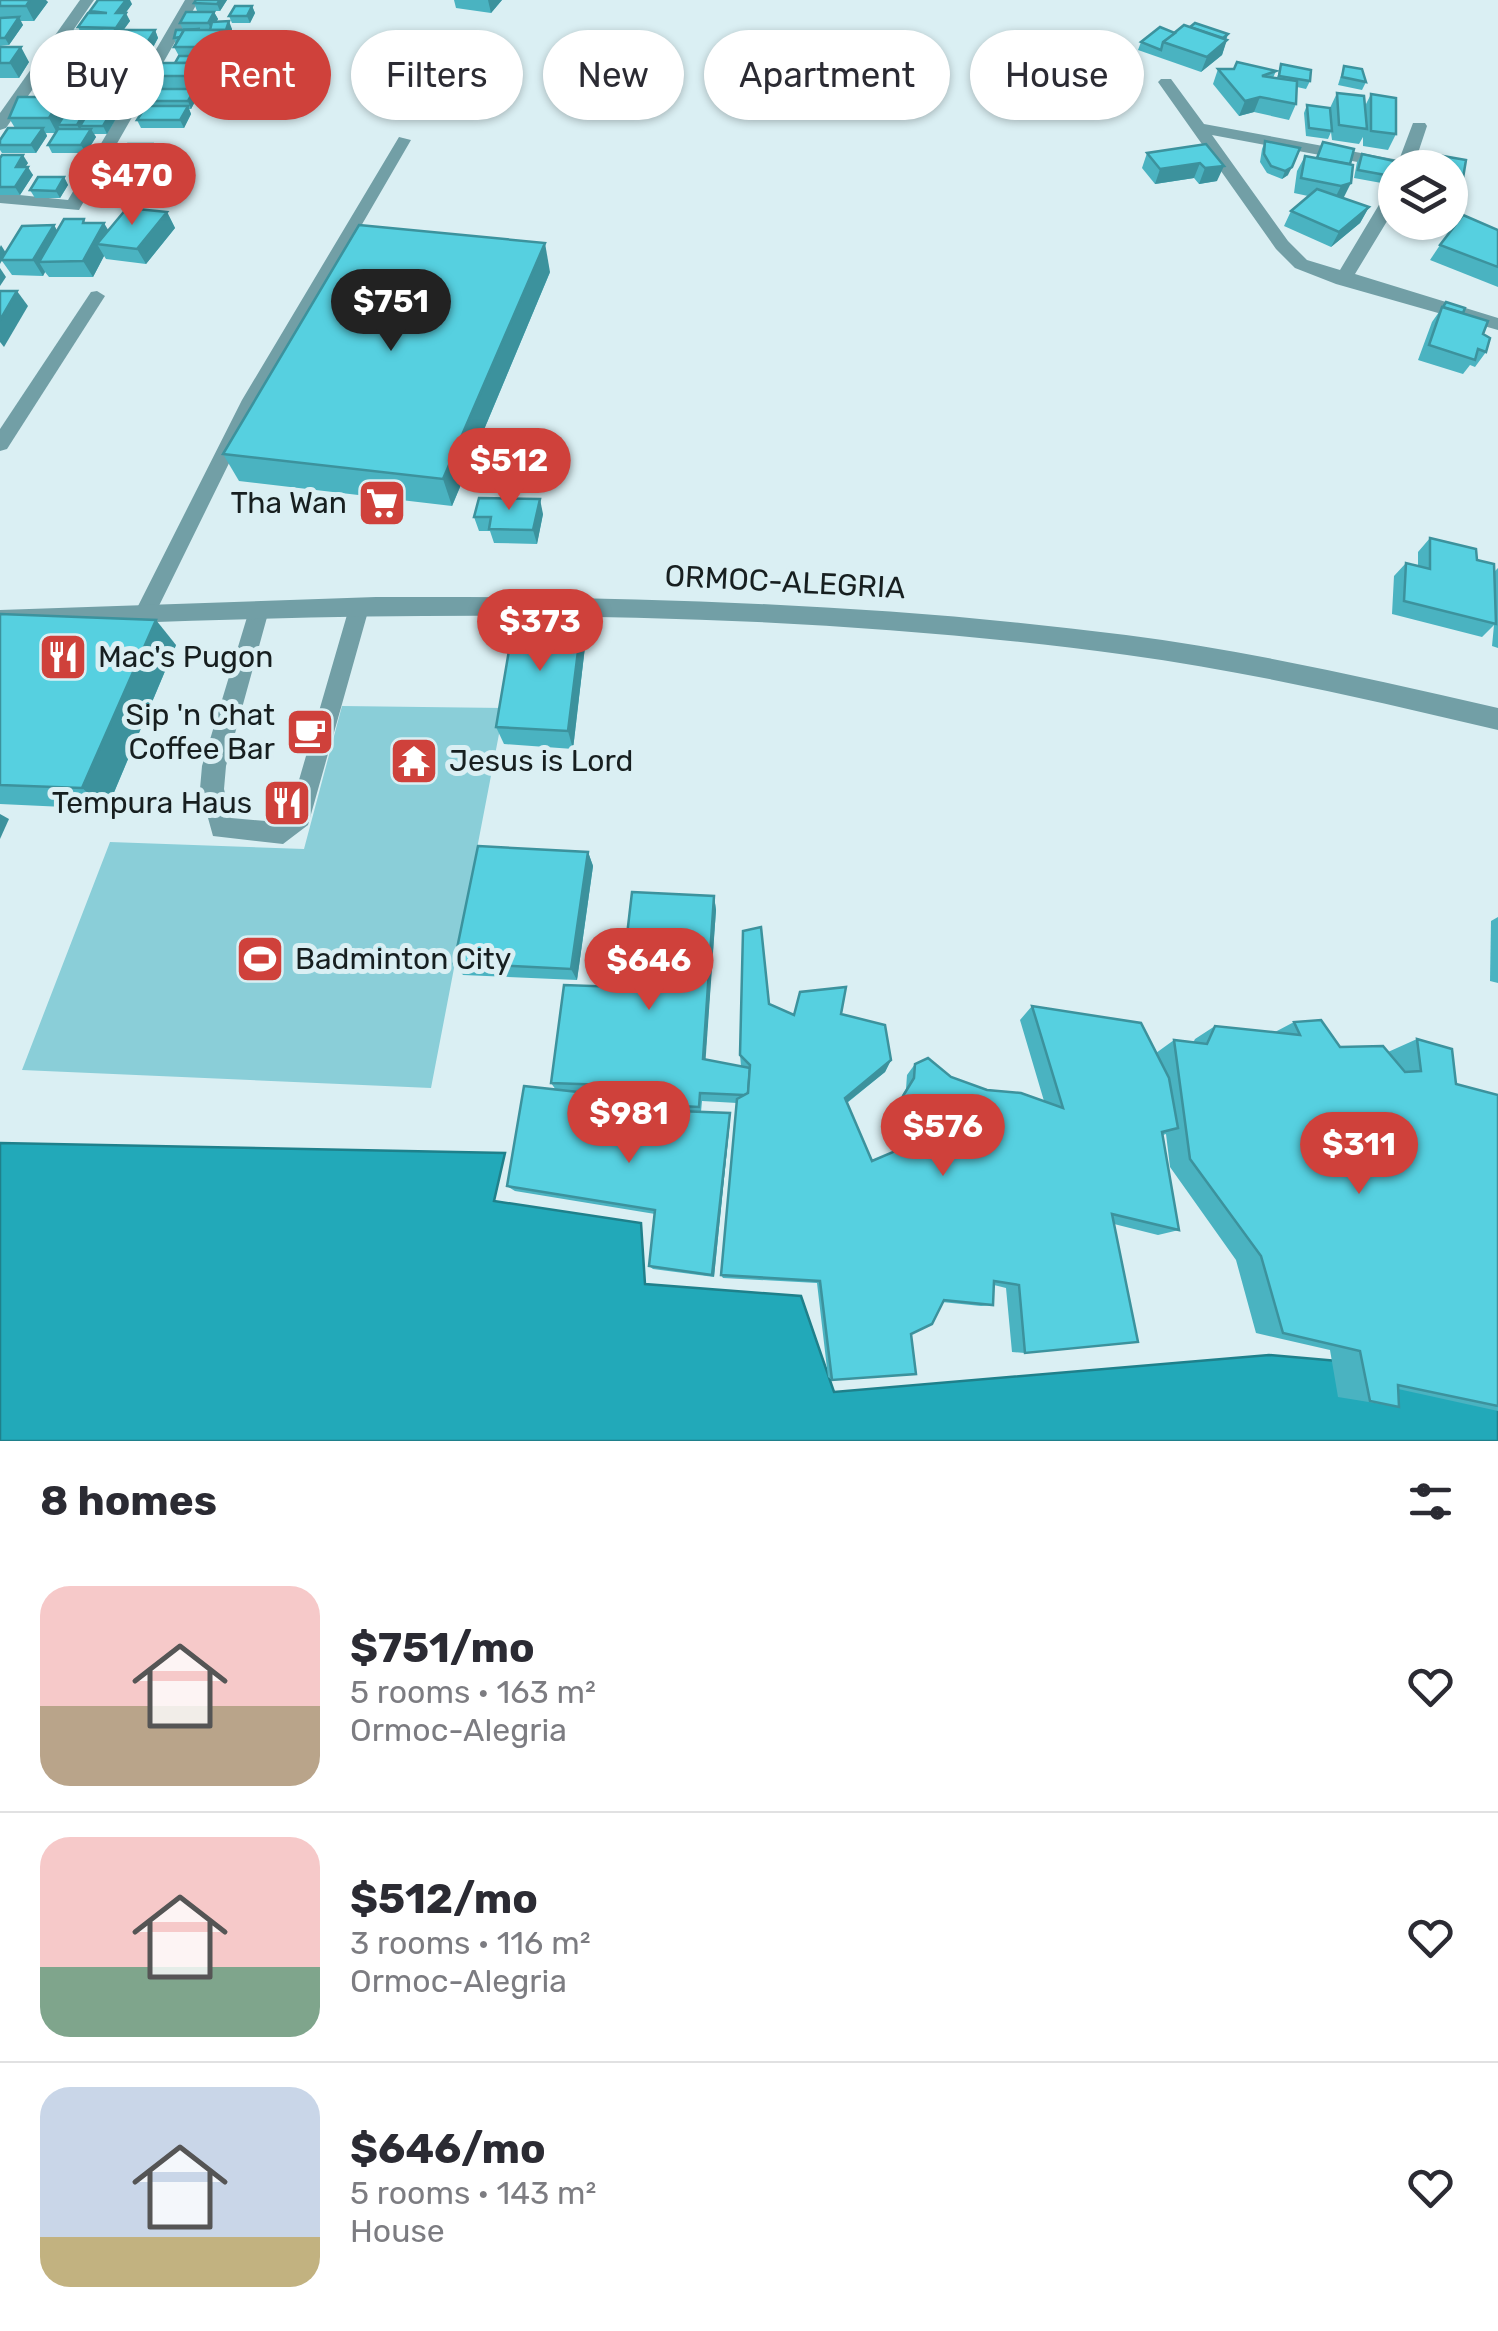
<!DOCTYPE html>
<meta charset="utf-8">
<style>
:root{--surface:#fff;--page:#f2f2f3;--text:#2b2b33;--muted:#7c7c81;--line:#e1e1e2;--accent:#cf413b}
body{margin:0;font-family:Rubik,sans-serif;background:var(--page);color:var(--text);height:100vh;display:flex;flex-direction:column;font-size:38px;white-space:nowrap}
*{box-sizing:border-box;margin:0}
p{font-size:32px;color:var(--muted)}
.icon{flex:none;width:55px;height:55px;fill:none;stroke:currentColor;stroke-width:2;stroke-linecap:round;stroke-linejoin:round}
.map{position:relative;height:1441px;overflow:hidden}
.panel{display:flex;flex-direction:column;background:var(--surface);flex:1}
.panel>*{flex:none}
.banner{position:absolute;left:30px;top:30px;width:1440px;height:90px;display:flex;gap:20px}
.fabs{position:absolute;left:1378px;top:150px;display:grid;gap:20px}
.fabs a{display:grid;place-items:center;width:90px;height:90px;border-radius:50%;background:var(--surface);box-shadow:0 2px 8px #0004;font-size:50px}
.price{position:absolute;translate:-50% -85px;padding:0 22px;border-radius:35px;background:var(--accent);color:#fff;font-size:32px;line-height:65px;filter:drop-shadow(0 2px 5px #0008)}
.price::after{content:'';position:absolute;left:50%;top:60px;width:30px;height:22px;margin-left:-15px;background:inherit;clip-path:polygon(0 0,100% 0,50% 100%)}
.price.selected{background:#222;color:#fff}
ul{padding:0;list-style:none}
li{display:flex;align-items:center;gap:30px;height:250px;padding:0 40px}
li+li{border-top:2px solid var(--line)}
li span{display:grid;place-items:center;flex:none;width:280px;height:200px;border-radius:30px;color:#555}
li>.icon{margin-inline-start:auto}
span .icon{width:120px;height:120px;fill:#fffc;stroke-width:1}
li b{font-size:42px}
h2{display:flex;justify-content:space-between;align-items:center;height:120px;padding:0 40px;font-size:42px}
.tag{padding:0 35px;border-radius:45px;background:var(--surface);box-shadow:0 2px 8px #0004;font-size:35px;line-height:90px}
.tag.selected{background:var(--accent);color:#fff}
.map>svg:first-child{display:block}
</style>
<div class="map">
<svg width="1498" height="1441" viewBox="0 0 1498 1441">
<rect width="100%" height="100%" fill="#daeff3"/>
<polygon fill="#8aced8" points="342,706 504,708 431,1088 22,1070 110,842 304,849"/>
<polygon fill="#22a9b9" stroke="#1f808b" stroke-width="2.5" points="0,1143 505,1153 494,1201 641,1223 645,1284 801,1296 834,1392 1269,1355 1498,1375 1498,1441 0,1441"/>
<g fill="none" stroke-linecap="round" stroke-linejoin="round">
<g fill="#729fa6" fill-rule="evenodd">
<polygon points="399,137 411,140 260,400 153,618 139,618 135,612 242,400"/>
<polygon points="97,291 105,296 7,449 0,451 0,429 91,292"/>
<polygon points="359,600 369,608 308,825 283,844 213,836 200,789 202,766 251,604 265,604 269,610 226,766 224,789 231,818 278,822 290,811 349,608"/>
</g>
<g fill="#729fa6" fill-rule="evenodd">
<polygon points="80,0 94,0 6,128 0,130 0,113"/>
<polygon points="185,0 199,0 79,210 0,203 0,193 68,200"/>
<polygon points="1161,79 1171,79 1204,124 1399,160 1413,123 1425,123 1427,126 1413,168 1395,169 1212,135 1288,241 1307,260 1340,270 1386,193 1395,188 1395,208 1355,274 1498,318 1498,330 1336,284 1295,268 1276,249 1158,82"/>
</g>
<path fill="#729fa6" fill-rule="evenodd" d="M376,597C627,596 877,603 1126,635C1251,651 1375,680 1498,708V730C1375,701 1252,672 1127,655C753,604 376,612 0,628V610Z"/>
</g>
<g fill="#4ab3c1" fill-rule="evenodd">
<polygon points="0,0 48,2 34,21 20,21 23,25 9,45 0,46"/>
<polygon points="227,0 220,11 197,11 194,3"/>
<polygon points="454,0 502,0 491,13 456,8"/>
<polygon points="132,4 125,13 130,21 123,30 155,30 158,38 140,73 107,74 103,66 111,54 105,46 112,35 103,35 105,39 100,47 105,54 93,72 55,72 51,64 66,46 65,45 80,31 78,27 91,13 90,11"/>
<polygon points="252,6 255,13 250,23 232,23 229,16"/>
<polygon points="214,12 218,19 216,22 232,29 231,33 236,45 227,62 207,62 211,63 217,78 210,91 196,91 198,96 191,109 189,109 191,114 184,128 141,128 137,120 153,106 151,101 156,91 148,91 140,76 175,63 179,56 174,47 176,44 174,38 183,30 180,23"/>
<polygon points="1190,27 1228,34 1222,55 1201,72 1138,50 1141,42"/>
<polygon points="0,47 29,62 19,78 0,78"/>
<polygon points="1281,64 1310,81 1306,89 1297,87 1296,104 1289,120 1254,112 1239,116 1213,84 1218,69 1276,71 1273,78 1277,78"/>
<polygon points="1344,66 1366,82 1362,90 1338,85"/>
<polygon points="1337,93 1365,106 1371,94 1396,134 1388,150 1363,146 1363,137 1359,144 1332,140 1331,132 1328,139 1306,136 1304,113 1307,105 1330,108"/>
<polygon points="68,109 89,112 121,110 107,134 94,134 96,137 86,153 52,153 48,145 56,133 46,133 47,136 36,153 2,153 0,150 0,140 15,128 9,118"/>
<polygon points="1265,141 1288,175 1282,179 1267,173 1260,162 1262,149"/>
<polygon points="1323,142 1350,164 1343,198 1369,207 1360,223 1331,247 1284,226 1291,211 1308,196 1294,193 1297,171 1305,156 1316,158"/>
<polygon points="152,144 156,152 146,169 123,169 118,162"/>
<polygon points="1206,144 1217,181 1199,184 1194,178 1155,184 1142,168 1147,153"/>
<polygon points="1426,153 1466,160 1462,184 1453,199 1450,198 1450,168 1417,168"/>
<polygon points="1362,154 1391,176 1387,184 1354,178 1357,162"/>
<polygon points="0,158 28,163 25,167 33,175 20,195 0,195"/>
<polygon points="64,177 68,185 60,198 35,198 30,190"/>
<polygon points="167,212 175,228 146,264 106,259 104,256 93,277 49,277 45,272 43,276 12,275 2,261 6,252 54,225 57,231 86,223 108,230"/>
<polygon points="1498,230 1498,287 1430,260 1440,245"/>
<polygon points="550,272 452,506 239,481 223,454"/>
<polygon points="1446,302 1463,313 1483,334 1486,352 1475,367 1470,365 1463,374 1418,360 1432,322"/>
<polygon points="543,514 537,544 494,543 490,531 479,531 474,517"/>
<polygon points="1430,538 1477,560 1494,583 1495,571 1498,568 1498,648 1492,646 1494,625 1482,637 1392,614 1394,576 1406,563 1418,566 1418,552"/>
<polygon points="0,614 176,645 107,809 0,804"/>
<polygon points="582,619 586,638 573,749 504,744 496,727"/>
<polygon points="588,852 593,866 577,980 463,975 454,963"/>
<path d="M714,896L716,910L705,1059L741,1066L740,1055L769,1004L794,1015L841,1014L891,1060L885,1072L847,1103L872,1161L892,1152L896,1106L906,1089L907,1075L915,1064L987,1090L1044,1101L1020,1020L1032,1006L1156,1053L1174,1040L1193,1043L1195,1039L1215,1026L1275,1032L1294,1022L1340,1047L1388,1052L1417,1039L1456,1084L1498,1095V1411L1398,1389L1399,1407L1338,1397L1330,1350L1256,1333L1236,1260L1170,1167L1166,1134L1163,1135L1179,1230L1158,1235L1114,1224L1025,1353L1012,1352L1006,1288L994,1285L993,1305L981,1306L942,1302L911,1334L832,1380L828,1377L817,1283L723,1278L721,1275L737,1103L702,1101L701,1112L730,1120L714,1277L653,1269L649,1266L655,1214L515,1191L507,1186L556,1090L551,1083L621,987ZM577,1092L606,1093L605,1102L609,1109H603L602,1102L596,1094Z"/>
<polygon points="1498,917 1498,983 1490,981 1491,921"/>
</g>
<g fill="#3c929d">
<polygon points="30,0 46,0 48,2 34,21 26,6"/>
<polygon points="126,0 130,0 132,4 120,21 116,13"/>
<polygon points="220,0 227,0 220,11 217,4"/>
<polygon points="488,0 502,0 491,13"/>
<polygon points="252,6 255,13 250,23 247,16"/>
<polygon points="214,12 218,19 212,30 208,23"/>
<polygon points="126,13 130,21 120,35 116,28"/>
<polygon points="19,17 23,25 9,45 5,38"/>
<polygon points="229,21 232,29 231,33 236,45 227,62 221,47"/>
<polygon points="155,30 158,38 149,54 145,46"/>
<polygon points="101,31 105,39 96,52 92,44"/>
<polygon points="1228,34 1225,41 1227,40 1222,55 1201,72 1207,57"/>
<polygon points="21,47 29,62 19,78 10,63"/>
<polygon points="101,47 105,54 93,72 89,65"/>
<polygon points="146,49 150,56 140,73 136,66"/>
<polygon points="211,63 217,78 210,91 204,76"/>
<polygon points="195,89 198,96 191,109 188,101"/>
<polygon points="62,97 70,113 58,125 60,129 57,133 49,118"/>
<polygon points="1260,97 1254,112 1239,116 1245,101"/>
<polygon points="117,103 121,110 107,134 103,126"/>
<polygon points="188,106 191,114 184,128 180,120"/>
<polygon points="87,108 91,116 80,126 83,131 81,132 77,125"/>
<polygon points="43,128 47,136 36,153 31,145"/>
<polygon points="91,129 96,137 86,153 81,145"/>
<polygon points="152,144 156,152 146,169 142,162"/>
<polygon points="23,155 28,163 20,175 16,167"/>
<polygon points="1200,163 1194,178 1155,184 1160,169"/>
<polygon points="1224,166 1217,181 1199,184 1205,168"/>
<polygon points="28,167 33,175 20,195 15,187"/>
<polygon points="1292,167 1288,175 1282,179 1285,171"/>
<polygon points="64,177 68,185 60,198 56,191"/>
<polygon points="1351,183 1343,199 1333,202 1341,186"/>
<polygon points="1369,207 1360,223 1331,247 1339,232"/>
<polygon points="167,212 175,228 146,264 137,249"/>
<polygon points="104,223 113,238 97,244 104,256 93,277 83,261"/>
<polygon points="54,225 63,241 39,262 45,272 43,276 33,260"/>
<polygon points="545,243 550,272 452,506 443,479"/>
<polygon points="1,245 6,253 0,264 0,247"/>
<polygon points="0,268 6,277 0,286"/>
<polygon points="17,291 28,306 4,347 0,342 0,320"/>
<polygon points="540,499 543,514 537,544 533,530"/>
<polygon points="582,619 586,638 573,749 568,731"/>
<polygon points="156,620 176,645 107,809 82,788"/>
<polygon points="0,814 9,819 0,839"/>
<polygon points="588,852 593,866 577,980 571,969"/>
<polygon points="714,896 716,910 705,1068 703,1059"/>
<polygon points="891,1060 885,1072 840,1108 845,1098"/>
<polygon points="730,1113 730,1120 714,1277 712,1275"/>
</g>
<g fill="#56d0e0" stroke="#3c929d" stroke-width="2.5">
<polygon points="0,0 30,0 26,6 0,6"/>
<polygon points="98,0 126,0 116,13 126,13 116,28 78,27 88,13 107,13 90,11"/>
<polygon points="196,0 220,0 217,4 194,3"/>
<polygon points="235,6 252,6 247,16 229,16"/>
<polygon points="186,12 214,12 208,23 180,23"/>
<polygon points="19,17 5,38 0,38 0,18"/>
<polygon points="229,21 226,30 210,30 212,22"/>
<polygon points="1195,23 1228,34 1223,38 1190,27"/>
<polygon points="1184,25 1227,40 1207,57 1163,42"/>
<polygon points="1160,27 1175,33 1163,42 1161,50 1141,42"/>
<polygon points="200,29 184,30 180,37 174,38 176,30"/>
<polygon points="115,30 155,30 145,46 105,46"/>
<polygon points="184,30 230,30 221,47 174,47"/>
<polygon points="74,31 101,31 92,44 65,45"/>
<polygon points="64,46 101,47 89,65 51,64"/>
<polygon points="0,47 21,47 10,63 0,63"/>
<polygon points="114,49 146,49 136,66 103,66"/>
<polygon points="179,56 204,56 200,63 175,63"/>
<polygon points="1237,62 1276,71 1262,76 1297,81 1296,104 1260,97 1245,101 1218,69 1234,69"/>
<polygon points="148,63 211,63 204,76 140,76"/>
<polygon points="1281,64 1311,70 1310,81 1279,76"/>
<polygon points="1344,66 1362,69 1366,82 1342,77"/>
<polygon points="157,89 195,89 188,101 151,101"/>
<polygon points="1337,93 1364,96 1367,129 1339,125"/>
<polygon points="1371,94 1396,98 1396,134 1371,131"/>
<polygon points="18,97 62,97 49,118 9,118"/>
<polygon points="94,103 117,103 103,126 80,126"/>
<polygon points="1307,105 1330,108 1332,131 1309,128"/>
<polygon points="146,106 188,106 180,120 137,120"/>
<polygon points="87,108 77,125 58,125 68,109"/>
<polygon points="8,128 43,128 31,145 0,145 0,140"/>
<polygon points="58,129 91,129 81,145 48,145"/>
<polygon points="1265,141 1300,148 1292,167 1285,171 1271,166 1264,154"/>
<polygon points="1323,142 1354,149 1350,164 1317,158"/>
<polygon points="128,144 152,144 142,162 118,162"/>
<polygon points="1206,144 1224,166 1205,168 1200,163 1160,169 1147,153"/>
<polygon points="1426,153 1466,160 1462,184 1450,182 1450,168 1423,168"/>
<polygon points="1362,154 1394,161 1391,176 1358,170"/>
<polygon points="2,155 23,155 16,167 28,167 15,187 0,187 0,158"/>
<polygon points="1305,156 1353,165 1351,183 1341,186 1301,178"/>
<polygon points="38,177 64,177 56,191 30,190"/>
<polygon points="1317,189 1369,207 1339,232 1291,211"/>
<polygon points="1450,199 1459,202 1450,212"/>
<polygon points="127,208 167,212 137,249 97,244"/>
<polygon points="1463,215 1498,230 1498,267 1440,245"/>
<polygon points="64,219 84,219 83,223 104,223 83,261 39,262"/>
<polygon points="54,225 33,260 1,260 22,226"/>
<polygon points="359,225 545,243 443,479 223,454"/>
<polygon points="0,291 17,291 0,320"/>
<polygon points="1446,302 1465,308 1463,313 1443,307"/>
<polygon points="1442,307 1488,321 1483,334 1490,338 1486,352 1478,349 1475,360 1429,345"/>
<polygon points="479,498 540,499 533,530 489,529 491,517 474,517"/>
<polygon points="1430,538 1476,549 1477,560 1494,564 1496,624 1404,601 1406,563 1430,569"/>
<polygon points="0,614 156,620 82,788 0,785"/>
<polygon points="515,615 582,619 568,731 496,727"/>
<polygon points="478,846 588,852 571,969 454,963"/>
<polygon points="632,892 714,896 703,1059 750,1068 748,1093 744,1095 700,1093 699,1107 605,1102 607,1085 551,1083 564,985 621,987"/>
<polygon points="761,927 769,1004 794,1015 800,992 846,987 841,1014 885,1025 891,1060 845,1098 872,1161 898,1150 903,1096 914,1078 915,1064 928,1058 951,1077 987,1090 1021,1093 1063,1108 1032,1006 1141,1023 1169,1078 1178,1128 1162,1132 1179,1230 1112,1214 1138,1342 1025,1353 1019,1285 994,1281 993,1305 944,1300 932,1324 911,1334 916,1374 832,1380 820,1281 721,1275 737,1099 748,1093 750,1065 740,1055 743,931"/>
<polygon points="1321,1020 1340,1047 1383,1046 1405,1072 1421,1071 1417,1039 1452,1049 1456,1084 1498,1095 1498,1406 1398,1385 1399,1407 1370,1401 1360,1351 1283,1333 1261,1256 1190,1159 1174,1040 1207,1044 1215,1026 1300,1035 1294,1022"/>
<polygon points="524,1086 596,1094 600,1108 730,1113 712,1275 649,1266 655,1210 507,1186"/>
</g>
<defs>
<g id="supermarket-square" transform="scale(2.5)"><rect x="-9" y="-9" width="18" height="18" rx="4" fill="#cf413b" stroke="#daeff3"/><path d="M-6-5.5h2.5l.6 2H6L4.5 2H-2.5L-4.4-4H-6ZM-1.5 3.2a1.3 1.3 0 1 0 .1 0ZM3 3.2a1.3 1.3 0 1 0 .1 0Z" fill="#fff"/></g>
<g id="restaurant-square" transform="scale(2.5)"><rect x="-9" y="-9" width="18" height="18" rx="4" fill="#cf413b" stroke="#daeff3"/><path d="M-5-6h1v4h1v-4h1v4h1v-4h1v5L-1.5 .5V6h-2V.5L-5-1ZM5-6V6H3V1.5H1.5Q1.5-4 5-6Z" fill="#fff"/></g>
<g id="cafe-square" transform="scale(2.5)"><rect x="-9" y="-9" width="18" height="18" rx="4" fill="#cf413b" stroke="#daeff3"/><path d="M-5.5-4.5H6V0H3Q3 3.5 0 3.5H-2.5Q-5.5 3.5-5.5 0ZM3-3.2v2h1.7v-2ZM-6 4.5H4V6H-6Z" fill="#fff"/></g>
<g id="temple-square" transform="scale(2.5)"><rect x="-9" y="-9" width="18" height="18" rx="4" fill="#cf413b" stroke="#daeff3"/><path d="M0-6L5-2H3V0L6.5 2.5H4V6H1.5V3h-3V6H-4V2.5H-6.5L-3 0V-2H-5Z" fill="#fff"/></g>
<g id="stadium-square" transform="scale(2.5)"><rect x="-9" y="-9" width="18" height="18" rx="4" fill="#cf413b" stroke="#daeff3"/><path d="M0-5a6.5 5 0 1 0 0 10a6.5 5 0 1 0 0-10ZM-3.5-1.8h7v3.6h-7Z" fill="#fff"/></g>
</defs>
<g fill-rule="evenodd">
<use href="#supermarket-square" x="382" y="503"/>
<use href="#restaurant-square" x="63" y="657"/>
<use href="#cafe-square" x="310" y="732"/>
<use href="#temple-square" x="414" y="761"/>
<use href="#restaurant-square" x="287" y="803"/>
<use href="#stadium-square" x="260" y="959"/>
</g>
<g text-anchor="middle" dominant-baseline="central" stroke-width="10" stroke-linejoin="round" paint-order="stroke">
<g font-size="30" fill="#171f20" stroke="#daeff3" text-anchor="end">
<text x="347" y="503">Tha Wan</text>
<text x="98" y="657" text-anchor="start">Mac's Pugon</text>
<text x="275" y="715">Sip 'n Chat<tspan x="275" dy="34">Coffee Bar</tspan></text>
<text x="449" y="761" text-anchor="start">Jesus is Lord</text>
<text x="252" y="803">Tempura Haus</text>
<text x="295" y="959" text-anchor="start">Badminton City</text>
</g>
<g font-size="30" fill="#171f20" stroke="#daeff3">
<text transform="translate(785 582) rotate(3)">ORMOC-ALEGRIA</text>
</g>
</g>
</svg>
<div class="fabs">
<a><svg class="icon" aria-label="layers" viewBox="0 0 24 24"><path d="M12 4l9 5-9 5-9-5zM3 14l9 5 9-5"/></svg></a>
</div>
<b class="price" style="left:132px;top:228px">$470</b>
<b class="price selected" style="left:391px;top:354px">$751</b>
<b class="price" style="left:509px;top:513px">$512</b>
<b class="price" style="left:540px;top:674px">$373</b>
<b class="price" style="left:649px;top:1013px">$646</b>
<b class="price" style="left:629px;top:1166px">$981</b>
<b class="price" style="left:943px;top:1179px">$576</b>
<b class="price" style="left:1359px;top:1197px">$311</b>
<div class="banner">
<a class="tag">Buy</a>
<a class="tag selected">Rent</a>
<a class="tag">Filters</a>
<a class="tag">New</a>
<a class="tag">Apartment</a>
<a class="tag">House</a>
</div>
</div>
<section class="panel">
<h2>8 homes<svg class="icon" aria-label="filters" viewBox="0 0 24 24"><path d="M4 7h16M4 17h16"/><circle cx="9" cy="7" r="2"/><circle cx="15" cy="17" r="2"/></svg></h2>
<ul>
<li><span style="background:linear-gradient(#f6c9c9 60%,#b9a48a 0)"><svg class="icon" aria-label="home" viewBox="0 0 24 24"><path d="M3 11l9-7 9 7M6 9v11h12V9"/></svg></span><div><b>$751/mo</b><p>5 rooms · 163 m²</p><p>Ormoc-Alegria</p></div><svg class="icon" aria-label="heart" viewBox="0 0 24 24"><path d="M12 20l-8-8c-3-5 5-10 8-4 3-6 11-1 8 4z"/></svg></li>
<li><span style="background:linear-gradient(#f6c9c9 65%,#7fa58c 0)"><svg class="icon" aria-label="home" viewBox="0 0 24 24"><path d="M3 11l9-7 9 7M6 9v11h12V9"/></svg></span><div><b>$512/mo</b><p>3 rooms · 116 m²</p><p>Ormoc-Alegria</p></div><svg class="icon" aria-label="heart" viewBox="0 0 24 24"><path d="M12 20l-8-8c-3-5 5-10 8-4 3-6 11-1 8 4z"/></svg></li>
<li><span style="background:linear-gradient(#c9d6e8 75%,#c2b280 0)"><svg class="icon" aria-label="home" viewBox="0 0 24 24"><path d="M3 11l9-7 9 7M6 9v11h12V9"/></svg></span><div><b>$646/mo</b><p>5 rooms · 143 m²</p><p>House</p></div><svg class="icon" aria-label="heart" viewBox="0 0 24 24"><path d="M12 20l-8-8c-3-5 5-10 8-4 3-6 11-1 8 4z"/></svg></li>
</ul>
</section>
